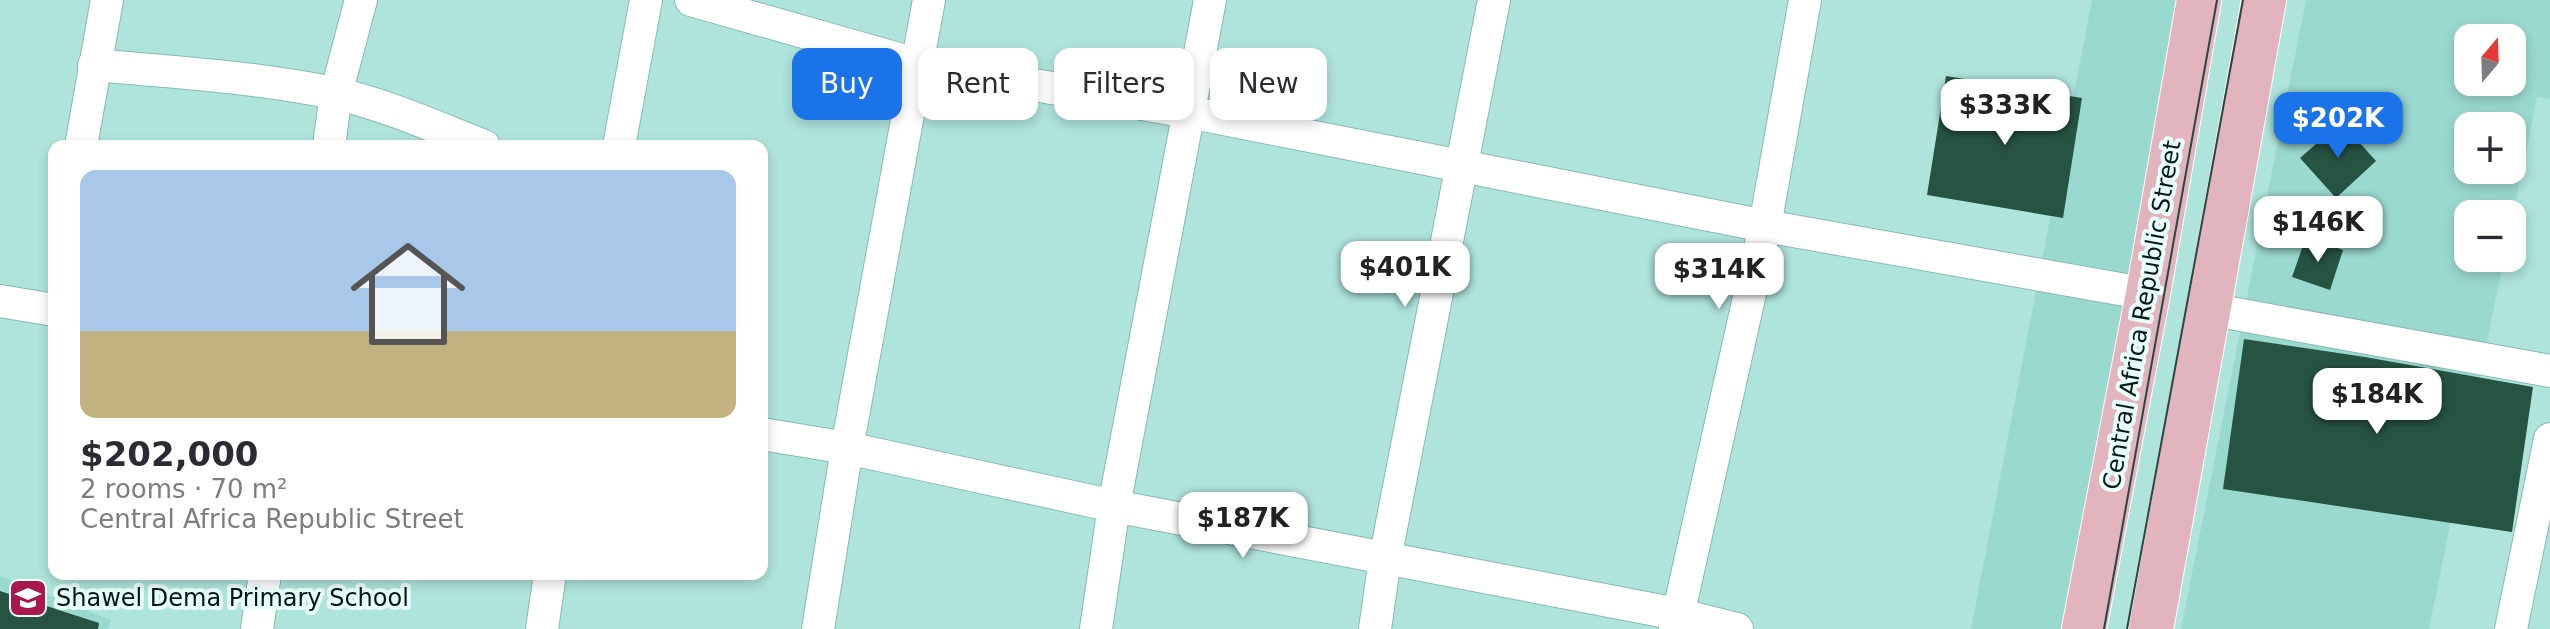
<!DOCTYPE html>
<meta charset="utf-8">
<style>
:root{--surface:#fff;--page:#f2f2f3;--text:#2b2b33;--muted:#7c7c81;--accent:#1a73e8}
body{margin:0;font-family:"DejaVu Sans",sans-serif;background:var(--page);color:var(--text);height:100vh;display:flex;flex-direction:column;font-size:30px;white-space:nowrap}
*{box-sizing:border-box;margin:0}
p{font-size:26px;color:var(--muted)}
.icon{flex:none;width:44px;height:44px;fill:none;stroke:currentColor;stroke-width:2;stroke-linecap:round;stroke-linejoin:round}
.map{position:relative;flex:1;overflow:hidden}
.sheet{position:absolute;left:48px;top:140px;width:720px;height:440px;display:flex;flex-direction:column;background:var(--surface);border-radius:16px;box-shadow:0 4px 12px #0003}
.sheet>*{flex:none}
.top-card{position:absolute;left:792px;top:48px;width:760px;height:72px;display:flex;gap:16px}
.needle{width:52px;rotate:19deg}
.fabs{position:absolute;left:2454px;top:24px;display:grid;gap:16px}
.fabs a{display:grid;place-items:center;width:72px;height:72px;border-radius:16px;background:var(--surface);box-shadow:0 4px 12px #0003;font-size:40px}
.price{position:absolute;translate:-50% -68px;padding:0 18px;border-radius:16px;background:#fff;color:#222;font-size:26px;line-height:52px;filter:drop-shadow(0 2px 4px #0008)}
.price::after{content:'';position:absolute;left:50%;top:48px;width:24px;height:18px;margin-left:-12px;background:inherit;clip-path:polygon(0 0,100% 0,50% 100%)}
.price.current{background:var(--accent);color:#fff}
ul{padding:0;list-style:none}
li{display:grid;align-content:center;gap:16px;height:424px;padding:0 32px}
li span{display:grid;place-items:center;height:248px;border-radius:16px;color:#555}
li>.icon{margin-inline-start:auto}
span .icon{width:144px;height:144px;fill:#fffc;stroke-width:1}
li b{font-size:34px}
.tag{padding:0 28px;border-radius:16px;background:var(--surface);box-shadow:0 4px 12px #0003;font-size:28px;line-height:72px}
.tag.current{background:var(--accent);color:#fff}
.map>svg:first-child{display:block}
</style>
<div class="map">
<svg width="2550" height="629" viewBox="0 0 2550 629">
<rect width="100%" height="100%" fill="#afe4dd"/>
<g fill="#9ad9d0" fill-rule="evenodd">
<polygon points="2092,0 2188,0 2072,629 1971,629"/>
<path d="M2306,0H2550V99L2537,97L2512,220V214H2468V258H2504L2429,629H2181ZM2468,38H2512V82H2468ZM2468,126H2512V170H2468Z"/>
<polygon points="0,576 111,620 108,629 0,629"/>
</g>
<g fill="#275442">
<polygon points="1946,76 2082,98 2063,218 1927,195"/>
<polygon points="2341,122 2376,161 2336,198 2300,158"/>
<polygon points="2306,237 2343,250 2330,290 2292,277"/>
<polygon points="2244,339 2365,357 2533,387 2512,532 2223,489"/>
<polygon points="0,591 99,623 98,629 0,629"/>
</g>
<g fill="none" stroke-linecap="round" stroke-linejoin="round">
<g stroke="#86bab3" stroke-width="34">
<g id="street">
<polyline points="691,0 916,64 1188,112 1765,226 2148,294"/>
<path d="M94,65C174,72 254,77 333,93C385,104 435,127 484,146"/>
<polyline points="81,146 107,0"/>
<polyline points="329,146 336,94 361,0"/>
<polyline points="619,146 646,0"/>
<polyline points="0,301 54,310"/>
<polyline points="2208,309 2550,371"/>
<polyline points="762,434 847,448 1114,506 1677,614 1737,629"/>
<polyline points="257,629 265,574"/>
<polyline points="542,629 550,574"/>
<polyline points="818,629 847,448 929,0"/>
<polyline points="1096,629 1114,506 1210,0"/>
<polyline points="1375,629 1385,559 1494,0"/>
<polyline points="1675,629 1765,226 1805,0"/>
<polyline points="2511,629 2550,439"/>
</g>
</g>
<g stroke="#fff" stroke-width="46">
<g id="primary">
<polyline points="2084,629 2148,294 2199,0"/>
<polyline points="2151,629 2264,0"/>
</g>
</g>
<use href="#street" stroke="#fff" stroke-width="32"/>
<use href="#primary" stroke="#e2b4be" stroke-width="44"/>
<g stroke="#2a4643" stroke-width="2">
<polyline points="2104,629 2217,0"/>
<polyline points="2127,629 2243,0"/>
</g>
</g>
<defs>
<g id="school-square" transform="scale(2)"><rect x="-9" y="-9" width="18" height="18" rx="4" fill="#a9174f" stroke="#e9fefb"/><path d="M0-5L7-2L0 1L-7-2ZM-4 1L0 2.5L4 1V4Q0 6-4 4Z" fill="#fff"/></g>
</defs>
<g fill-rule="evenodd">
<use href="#school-square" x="28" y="598"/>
</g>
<g text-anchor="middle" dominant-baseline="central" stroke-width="8" stroke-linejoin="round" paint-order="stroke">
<g font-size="24" fill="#051a18" stroke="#e9fefb">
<text transform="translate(2142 315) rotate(-80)">Central Africa Republic Street</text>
</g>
<g font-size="24" fill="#051a18" stroke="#e9fefb" text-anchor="start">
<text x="56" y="598">Shawel Dema Primary School</text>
</g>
</g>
</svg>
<div class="fabs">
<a><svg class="needle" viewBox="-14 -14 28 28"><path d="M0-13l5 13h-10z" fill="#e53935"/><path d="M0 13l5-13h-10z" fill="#7c7c81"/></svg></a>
<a>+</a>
<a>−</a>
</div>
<b class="price" style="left:2005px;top:147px">$333K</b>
<b class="price current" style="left:2338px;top:160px">$202K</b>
<b class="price" style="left:2318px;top:264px">$146K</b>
<b class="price" style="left:1405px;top:309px">$401K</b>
<b class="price" style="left:1719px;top:311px">$314K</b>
<b class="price" style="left:2377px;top:436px">$184K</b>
<b class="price" style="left:1243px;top:560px">$187K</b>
<div class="top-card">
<a class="tag current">Buy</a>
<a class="tag">Rent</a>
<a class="tag">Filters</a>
<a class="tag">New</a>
</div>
<section class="sheet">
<ul>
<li><span style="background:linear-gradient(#a9c7e8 65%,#c2b280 0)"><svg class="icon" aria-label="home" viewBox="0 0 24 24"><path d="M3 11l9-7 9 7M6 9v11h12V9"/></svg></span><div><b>$202,000</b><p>2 rooms · 70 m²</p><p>Central Africa Republic Street</p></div></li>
</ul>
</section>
</div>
